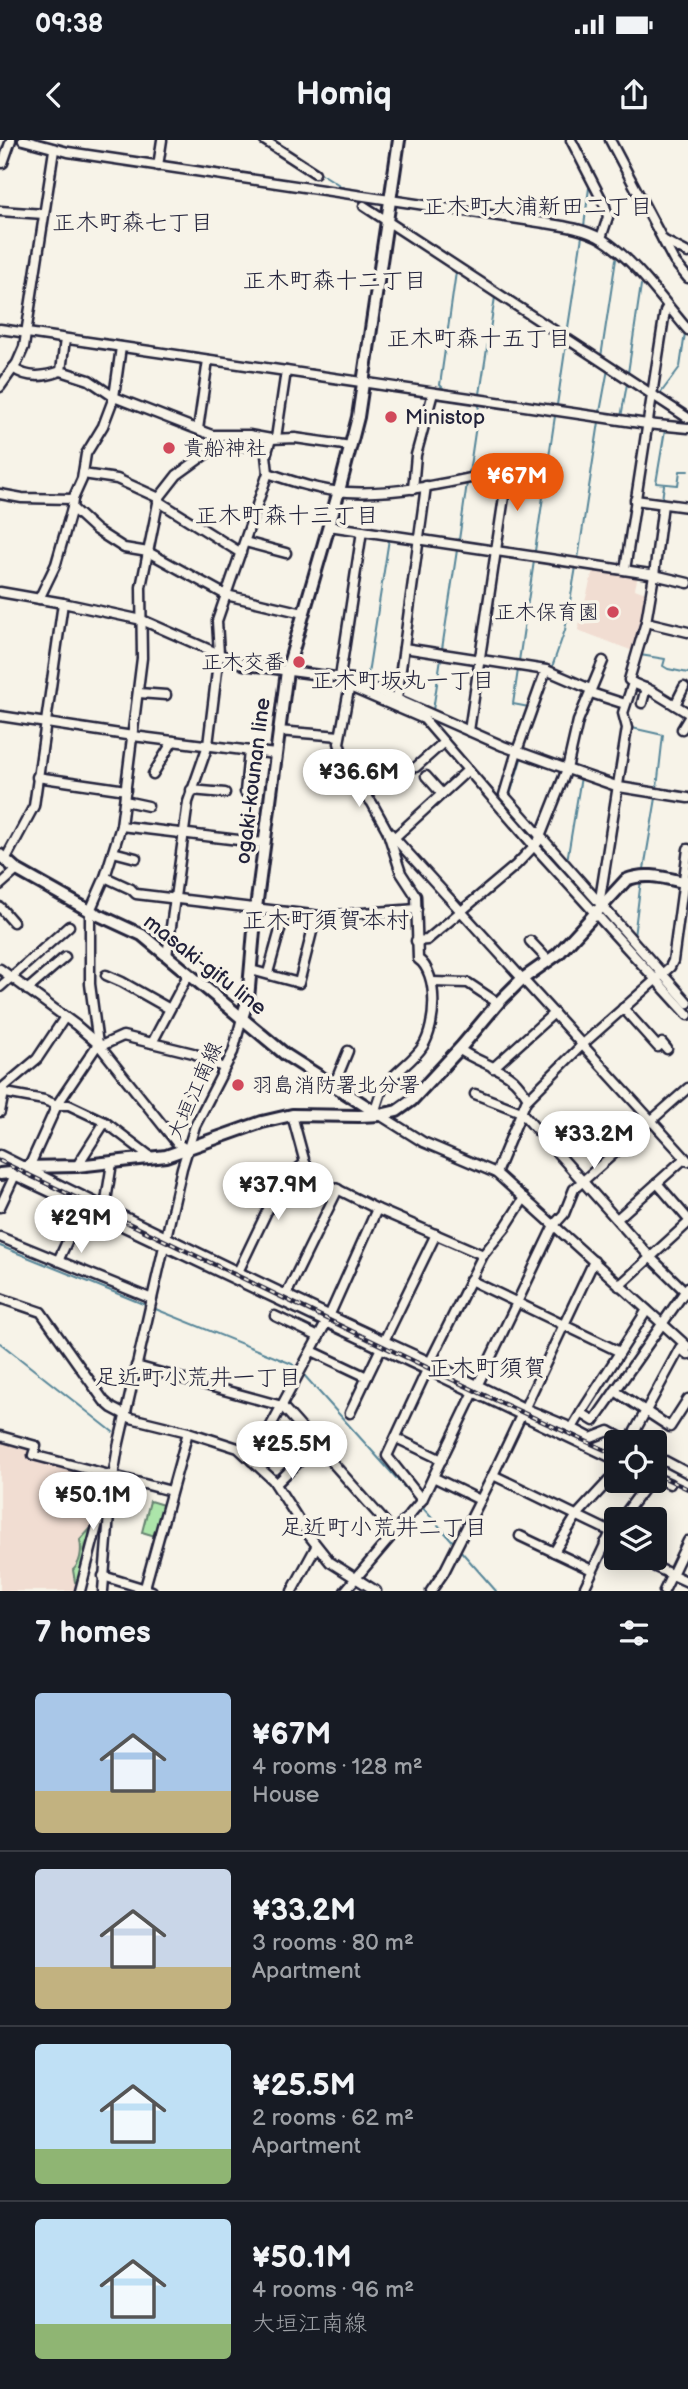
<!DOCTYPE html>
<meta charset="utf-8">
<style>
:root{--surface:#171b24;--page:#242831;--text:#f1f3f6;--muted:#9ea1a6;--line:#363941;--accent:#ea580c}
body{margin:0;font-family:"Balsamiq Sans","Klee One",sans-serif;background:var(--page);color:var(--text);height:100vh;display:flex;flex-direction:column;font-size:26px;white-space:nowrap}
*{box-sizing:border-box;margin:0}
p{font-size:23px;color:var(--muted)}
.icon{flex:none;width:38px;height:38px;fill:none;stroke:currentColor;stroke-width:2;stroke-linecap:round;stroke-linejoin:round}
.map{position:relative;height:1451px;overflow:hidden}
.side{display:flex;flex-direction:column;background:var(--surface);flex:1}
.side>*{flex:none}
.fabs{position:absolute;left:604px;top:1290px;display:grid;gap:14px}
.fabs a{display:grid;place-items:center;width:63px;height:63px;border-radius:7px;background:var(--surface);box-shadow:0 4px 18px #0003;font-size:35px}
.price{position:absolute;translate:-50% -60px;padding:0 16px;border-radius:24px;background:#fff;color:#222;font-size:23px;line-height:46px;filter:drop-shadow(0 2px 4px #0008)}
.price::after{content:'';position:absolute;left:50%;top:42px;width:21px;height:16px;margin-left:-10px;background:inherit;clip-path:polygon(0 0,100% 0,50% 100%)}
.price.current{background:var(--accent);color:#fff}
ul{padding:0;list-style:none}
li{display:flex;align-items:center;gap:21px;height:175px;padding:0 35px}
li+li{border-top:2px solid var(--line)}
li span{display:grid;place-items:center;flex:none;width:196px;height:140px;border-radius:7px;color:#555}
li>.icon{margin-inline-start:auto}
span .icon{width:84px;height:84px;fill:#fffc;stroke-width:1}
li b{font-size:30px}
h2{display:flex;justify-content:space-between;align-items:center;height:84px;padding:0 35px;font-size:30px}
.status{display:flex;justify-content:space-between;align-items:center;height:49px;padding:0 35px;background:var(--surface);direction:ltr}
.status svg{height:19px;fill:currentColor}
header{display:flex;justify-content:space-between;align-items:center;height:91px;padding:0 35px;background:var(--surface);font-size:32px;font-weight:700}
.map>svg:first-child{display:block}
</style>
<div class="status"><b>09:38</b><svg viewBox="0 0 49 12"><path d="M0 12V9h3v3zM5 12V6h3v6zM10 12V3h3v9zM15 12V0h3v12zM26 1h20v11H26zM47 4h2v5h-2z"/></svg></div>
<header><svg class="icon" aria-label="back" viewBox="0 0 24 24"><path d="M15 5l-7 7 7 7"/></svg>Homiq<svg class="icon" aria-label="share" viewBox="0 0 24 24"><path d="M12 15V3M7 8l5-5 5 5M5 13v7h14v-7"/></svg></header>
<div class="map">
<svg width="688" height="1451" viewBox="0 0 688 1451">
<defs>
<pattern id="forest-firs" width="22" height="20" patternUnits="userSpaceOnUse" patternTransform="scale(1.75)"><rect width="22" height="20" fill="#ace5aa"/><path d="M5 1l3.5 6h-7zM16 11l3.5 6h-7z" fill="#94c493"/></pattern>
</defs>
<rect width="100%" height="100%" fill="#f7f3e8"/>
<filter id="ink" filterUnits="userSpaceOnUse"><feTurbulence type="fractalNoise" baseFrequency=".0143" numOctaves="2"/><feDisplacementMap in="SourceGraphic" scale="14" xChannelSelector="R" yChannelSelector="G"/><feConvolveMatrix kernelMatrix="1 2 1 2 8 2 1 2 1" color-interpolation-filters="sRGB"/></filter>
<g filter="url(#ink)">
<g fill="#f1ddd2">
<polygon points="594,426 638,435 635,449 648,454 633,511 578,490"/>
<polygon points="0,1298 32,1307 29,1317 106,1337 76,1451 0,1451"/>
</g>
<polygon fill="#ace5aa" stroke="#678472" stroke-width="2" points="150,1361 163,1365 155,1396 142,1392"/>
<path fill="url(#forest-firs)" stroke="#678472" stroke-width="2" d="M90,1389C90,1404 82,1416 81,1431C80,1435 80,1439 79,1443L75,1442L73,1430C81,1422 82,1411 80,1400Z"/>
<g fill="none" stroke-linecap="round" stroke-linejoin="round">
<g stroke="#578699" stroke-width="2">
<polyline points="319,32 344,48"/>
<polyline points="584,86 589,48"/>
<polyline points="456,132 440,245 445,250 514,260"/>
<polyline points="567,194 582,96"/>
<polyline points="601,217 616,119"/>
<polyline points="628,233 641,145"/>
<polyline points="657,252 660,254 680,227 685,193"/>
<polyline points="480,254 495,157"/>
<polyline points="523,262 590,272"/>
<polyline points="557,265 566,204"/>
<polyline points="600,272 608,229"/>
<polyline points="599,273 606,274"/>
<polyline points="621,277 627,244"/>
<polyline points="665,290 656,343 678,345 680,331 688,331"/>
<polyline points="469,333 479,265"/>
<polyline points="662,360 664,345"/>
<polyline points="459,400 467,343"/>
<polyline points="535,411 555,276"/>
<polyline points="578,419 599,282"/>
<polyline points="442,509 457,410"/>
<polyline points="640,515 665,519 663,526 668,529 688,533"/>
<polyline points="519,521 534,421"/>
<polyline points="552,527 565,490 576,427"/>
<polyline points="518,530 513,564 529,567"/>
<polyline points="367,540 389,399"/>
<polyline points="401,556 433,570 441,518"/>
<polyline points="436,587 507,667"/>
<polyline points="632,588 663,595 657,648"/>
<polyline points="523,608 549,536"/>
<polyline points="510,655 522,616"/>
<polyline points="509,668 535,698"/>
<polyline points="541,705 596,766"/>
<polyline points="567,721 581,637"/>
<polyline points="644,729 656,658"/>
<polyline points="603,774 658,835"/>
<polyline points="634,797 641,740"/>
<polyline points="662,840 688,869"/>
<polyline points="0,1106 148,1166"/>
<polyline points="153,1168 292,1224 296,1228"/>
<polyline points="0,1203 113,1292"/>
<polyline points="303,1234 416,1360"/>
<polyline points="422,1367 456,1405"/>
<polyline points="459,1409 496,1451"/>
</g>
<g stroke="#22223b" stroke-width="13">
<g id="minor">
<path d="M23,0L68,12L545,83C564,86 585,89 602,99C633,118 664,162 688,190"/>
<polyline points="264,0 315,33"/>
<polyline points="571,0 605,66 608,77 601,98"/>
<polyline points="610,0 674,121 688,138"/>
<polyline points="0,22 3,23 11,0"/>
<polyline points="158,26 162,0"/>
<polyline points="364,66 688,278"/>
<polyline points="0,71 44,74"/>
<polyline points="663,100 688,113"/>
<polyline points="0,189 647,284 688,288"/>
<polyline points="65,199 61,231 89,240 114,257 204,292 212,295 249,295 271,299 295,298 351,306"/>
<polyline points="121,207 114,257 103,286 86,314 82,339 73,359 72,368 96,390 124,408 148,412 226,455 303,473"/>
<path d="M13,228C28,239 44,237 61,231"/>
<polyline points="0,247 17,223 24,207 54,10"/>
<polyline points="198,289 208,220"/>
<polyline points="276,298 286,231"/>
<path d="M268,333C294,342 320,351 347,352C401,355 456,341 508,330L469,591"/>
<polyline points="83,334 117,339 159,358"/>
<polyline points="413,349 416,315 433,253"/>
<polyline points="0,354 22,358 73,359"/>
<polyline points="635,360 688,367"/>
<polyline points="158,361 241,413"/>
<polyline points="329,386 650,434 688,443"/>
<polyline points="245,402 286,413"/>
<polyline points="625,430 665,171 668,166"/>
<polyline points="0,452 63,463 142,480 244,525 351,539 503,606 567,629 619,647 688,658"/>
<polyline points="39,459 56,424 72,368"/>
<polyline points="646,482 688,492"/>
<polyline points="404,508 546,530 590,549"/>
<polyline points="546,530 517,611 504,655 688,863"/>
<polyline points="340,537 362,391"/>
<path d="M351,539L339,603L349,636L372,663L387,690L401,733L416,756L418,819C439,833 436,886 423,906C413,922 392,933 382,950C379,957 377,964 375,971"/>
<polyline points="633,543 652,551 688,573"/>
<polyline points="350,547 424,579 534,706 688,875"/>
<polyline points="139,553 166,555"/>
<polyline points="591,553 625,564"/>
<polyline points="397,558 426,346"/>
<polyline points="642,563 646,548"/>
<polyline points="675,565 684,547"/>
<polyline points="0,576 133,596 275,614"/>
<polyline points="682,589 688,579"/>
<polyline points="278,591 340,596"/>
<polyline points="416,627 444,602"/>
<polyline points="153,634 173,601"/>
<polyline points="426,636 442,654"/>
<polyline points="37,637 126,650"/>
<polyline points="191,650 225,653"/>
<polyline points="245,652 249,611"/>
<polyline points="125,661 148,666"/>
<polyline points="121,686 264,703"/>
<polyline points="389,692 688,1021"/>
<polyline points="395,697 468,630"/>
<polyline points="113,712 136,718"/>
<polyline points="5,720 34,666 63,463"/>
<polyline points="105,737 131,749 136,754 321,776 417,769"/>
<polyline points="0,745 17,730"/>
<polyline points="602,766 600,759 627,588 623,573 633,543 629,540 646,482 654,435 663,364"/>
<polyline points="0,767 13,782"/>
<polyline points="416,801 427,800 516,725 538,702 567,629 578,581 603,521"/>
<polyline points="530,801 549,821"/>
<polyline points="167,816 188,662 208,605 219,514 217,481 268,333 266,315 271,299"/>
<polyline points="0,829 76,885 98,904 176,1002 187,1010"/>
<polyline points="251,830 299,843 316,776"/>
<polyline points="268,833 285,772"/>
<polyline points="106,835 122,842 168,868"/>
<polyline points="432,842 468,843 498,863"/>
<polyline points="0,847 69,786"/>
<polyline points="27,850 65,817"/>
<polyline points="623,868 658,907 662,903 667,909"/>
<polyline points="152,903 189,833"/>
<polyline points="98,904 103,905 123,896 193,913 224,928"/>
<path d="M459,909C476,922 499,926 514,940C519,945 524,952 528,958"/>
<polyline points="493,928 554,873"/>
<polyline points="334,945 348,911"/>
<polyline points="0,950 37,919 65,877"/>
<polyline points="0,952 44,960 57,965 69,965 105,982 151,1017"/>
<polyline points="475,954 521,972 650,1117 688,1154"/>
<polyline points="0,972 4,953"/>
<polyline points="292,975 305,1023 317,1039 377,1069 483,1115"/>
<polyline points="380,975 423,1002 496,1033 688,1207"/>
<polyline points="594,991 614,1013"/>
<polyline points="0,1015 24,1027"/>
<polyline points="77,1026 105,982"/>
<polyline points="29,1027 57,965 98,904 90,844 90,771 105,737 121,686 142,518 141,447 159,358 177,335 213,309 254,305 261,298"/>
<path d="M30,1027L34,1032C165,1097 296,1161 430,1222"/>
<polyline points="10,1033 427,1230 387,1316 422,1360"/>
<polyline points="496,1033 526,961 583,904 670,827 673,821 688,709"/>
<polyline points="657,1043 688,1079"/>
<polyline points="524,1058 505,1088 483,1115 430,1222 524,1268 572,1288"/>
<polyline points="0,1067 15,1035"/>
<polyline points="105,1067 112,1023"/>
<polyline points="617,1079 685,1018"/>
<polyline points="0,1097 152,1159"/>
<polyline points="58,1121 83,1067"/>
<polyline points="238,1132 281,1042 305,1023"/>
<polyline points="470,1140 620,1212"/>
<polyline points="619,1146 688,1083"/>
<polyline points="688,1147 594,1281 581,1273 572,1288 591,1298 609,1291 629,1302 680,1208 688,1215"/>
<polyline points="286,1155 338,1049"/>
<polyline points="0,1158 41,1172 104,1261 112,1268 131,1278 188,1292 238,1308 273,1340 307,1393 330,1422 376,1451"/>
<polyline points="275,1176 319,1197"/>
<polyline points="384,1201 436,1094"/>
<polyline points="312,1211 367,1237 381,1208"/>
<polyline points="136,1226 282,1266 395,1393"/>
<polyline points="427,1230 616,1320"/>
<polyline points="479,1242 554,1085 564,1074 574,1049 688,948"/>
<polyline points="615,1251 670,1287 688,1259"/>
<polyline points="474,1252 433,1337 480,1360"/>
<polyline points="350,1273 367,1237"/>
<polyline points="581,1273 647,1170"/>
<polyline points="0,1296 36,1306 33,1315 171,1351"/>
<polyline points="396,1298 442,1320"/>
<polyline points="654,1315 688,1333"/>
<polyline points="252,1321 326,1183 377,1069"/>
<polyline points="493,1335 611,1392 583,1451"/>
<polyline points="654,1337 670,1344"/>
<polyline points="276,1344 317,1304"/>
<polyline points="621,1379 650,1340"/>
<polyline points="520,1396 592,1430"/>
<polyline points="605,1403 616,1408"/>
<polyline points="554,1412 577,1375 616,1333"/>
<polyline points="636,1418 688,1442"/>
<polyline points="103,1436 152,1451"/>
<polyline points="80,1451 101,1371 108,1355"/>
<polyline points="103,1451 111,1349 118,1307 182,1028 195,986 233,912 242,878"/>
<polyline points="144,1451 188,1292"/>
<polyline points="292,1451 316,1407"/>
<polyline points="345,1451 422,1360 433,1337"/>
<polyline points="431,1451 444,1432 493,1335 594,1121"/>
<polyline points="664,1451 688,1401"/>
</g>
</g>
<g stroke="#22223b" stroke-width="16">
<g id="major">
<polyline points="0,715 17,730 90,771 142,795 286,915 380,975"/>
<polyline points="242,878 248,859 256,768 287,531 339,351 358,277 399,0"/>
<path d="M0,1034L10,1033L24,1027L77,1026L166,1016L262,982L292,975L359,976L380,975L397,971L411,961L462,906L498,863L521,840L558,814L626,740C646,731 668,739 688,743"/>
</g>
</g>
<use href="#minor" stroke="#f7f3e8" stroke-width="8"/>
<use href="#major" stroke="#f7f3e8" stroke-width="10"/>
<g stroke="#22223b" stroke-width="4.5">
<g id="rail">
<polyline points="0,1021 482,1254 616,1315"/>
<polyline points="654,1333 688,1349"/>
</g>
</g>
<use href="#rail" stroke="#f7f3e8" stroke-width="2" stroke-dasharray="5" stroke-linecap="butt"/>
</g>
</g>
<g fill="#d1495b" stroke="#f7f3e8" stroke-width="2.5">
<circle cx="391" cy="277" r="7"/>
<circle cx="169" cy="308" r="7"/>
<circle cx="613" cy="472" r="7"/>
<circle cx="299" cy="522" r="7"/>
<circle cx="238" cy="945" r="7"/>
</g>
<g text-anchor="middle" dominant-baseline="central" stroke-width="7" stroke-linejoin="round" paint-order="stroke">
<g font-size="21" fill="#22223b" stroke="#f7f3e8" text-anchor="start">
<text x="405" y="277">Ministop</text>
<text x="183" y="308">貴船神社</text>
<text x="599" y="472" text-anchor="end">正木保育園</text>
<text x="285" y="522" text-anchor="end">正木交番</text>
<text x="252" y="945">羽島消防署北分署</text>
</g>
<g font-size="21" fill="#22223b" stroke="#f7f3e8">
<text transform="translate(253 641) rotate(-83)">ogaki-kounan line</text>
<text transform="translate(205 825) rotate(38)">masaki-gifu line</text>
<text transform="translate(195 951) rotate(-66)">大垣江南線</text>
</g>
<g font-size="23" fill="#22223b" stroke="#f7f3e8">
<text x="538" y="67">正木町大浦新田二丁目</text>
<text x="133" y="83">正木町森七丁目</text>
<text x="335" y="141">正木町森十二丁目</text>
<text x="479" y="199">正木町森十五丁目</text>
<text x="287" y="376">正木町森十三丁目</text>
<text x="403" y="541">正木町坂丸一丁目</text>
<text x="198" y="1238">足近町小荒井一丁目</text>
<text x="384" y="1388">足近町小荒井二丁目</text>
</g>
<g font-size="24" fill="#22223b" stroke="#f7f3e8">
<text x="326" y="780">正木町須賀本村</text>
<text x="487" y="1228">正木町須賀</text>
</g>
</g>
</svg>
<div class="fabs">
<a><svg class="icon" aria-label="locate" viewBox="0 0 24 24"><circle cx="12" cy="12" r="6"/><path d="M12 2v4M12 18v4M2 12h4M18 12h4"/></svg></a>
<a><svg class="icon" aria-label="layers" viewBox="0 0 24 24"><path d="M12 4l9 5-9 5-9-5zM3 14l9 5 9-5"/></svg></a>
</div>
<b class="price current" style="left:517px;top:373px">¥67M</b>
<b class="price" style="left:359px;top:669px">¥36.6M</b>
<b class="price" style="left:594px;top:1031px">¥33.2M</b>
<b class="price" style="left:278px;top:1082px">¥37.9M</b>
<b class="price" style="left:81px;top:1115px">¥29M</b>
<b class="price" style="left:292px;top:1341px">¥25.5M</b>
<b class="price" style="left:93px;top:1392px">¥50.1M</b>
</div>
<section class="side">
<h2>7 homes<svg class="icon" aria-label="filters" viewBox="0 0 24 24"><path d="M4 7h16M4 17h16"/><circle cx="9" cy="7" r="2"/><circle cx="15" cy="17" r="2"/></svg></h2>
<ul>
<li><span style="background:linear-gradient(#a9c7e8 70%,#c2b280 0)"><svg class="icon" aria-label="home" viewBox="0 0 24 24"><path d="M3 11l9-7 9 7M6 9v11h12V9"/></svg></span><div><b>¥67M</b><p>4 rooms · 128 m²</p><p>House</p></div></li>
<li><span style="background:linear-gradient(#c9d6e8 70%,#c2b280 0)"><svg class="icon" aria-label="home" viewBox="0 0 24 24"><path d="M3 11l9-7 9 7M6 9v11h12V9"/></svg></span><div><b>¥33.2M</b><p>3 rooms · 80 m²</p><p>Apartment</p></div></li>
<li><span style="background:linear-gradient(#bfe0f5 75%,#8fb573 0)"><svg class="icon" aria-label="home" viewBox="0 0 24 24"><path d="M3 11l9-7 9 7M6 9v11h12V9"/></svg></span><div><b>¥25.5M</b><p>2 rooms · 62 m²</p><p>Apartment</p></div></li>
<li><span style="background:linear-gradient(#bfe0f5 75%,#8fb573 0)"><svg class="icon" aria-label="home" viewBox="0 0 24 24"><path d="M3 11l9-7 9 7M6 9v11h12V9"/></svg></span><div><b>¥50.1M</b><p>4 rooms · 96 m²</p><p>大垣江南線</p></div></li>
</ul>
</section>
